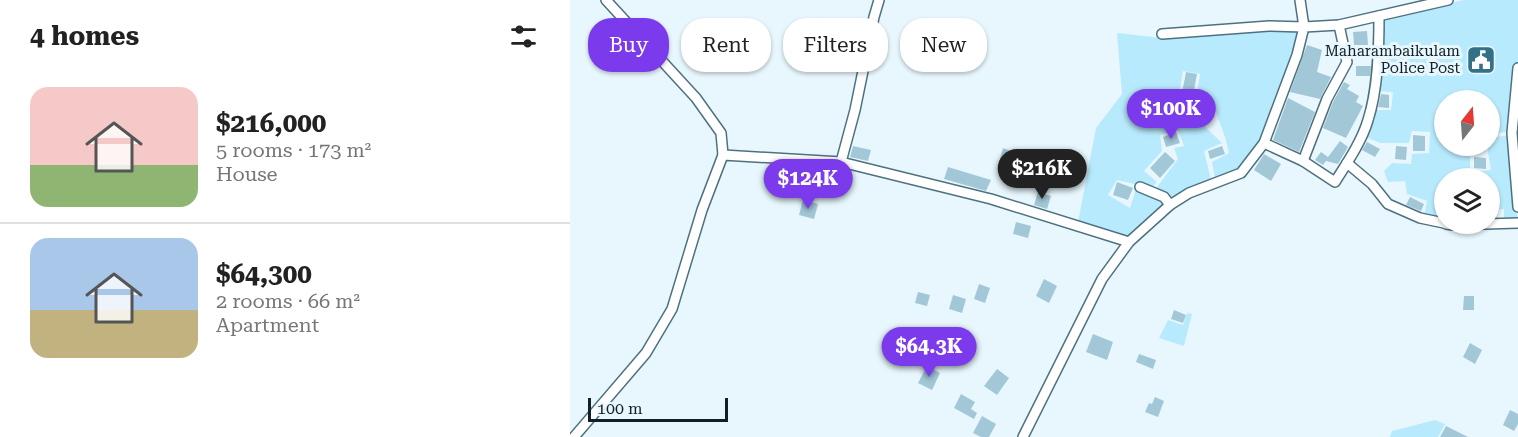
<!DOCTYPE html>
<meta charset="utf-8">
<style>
:root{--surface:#fff;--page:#f6f6f6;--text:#222;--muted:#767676;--line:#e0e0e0;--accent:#7c3aed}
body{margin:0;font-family:"Roboto Serif",serif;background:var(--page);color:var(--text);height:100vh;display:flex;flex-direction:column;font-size:22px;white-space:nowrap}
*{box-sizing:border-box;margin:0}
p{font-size:20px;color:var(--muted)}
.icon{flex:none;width:33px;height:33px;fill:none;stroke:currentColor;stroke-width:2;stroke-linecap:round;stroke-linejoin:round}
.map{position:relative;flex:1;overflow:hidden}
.side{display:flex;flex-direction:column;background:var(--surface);width:570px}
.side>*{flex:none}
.top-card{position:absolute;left:18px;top:18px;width:570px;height:54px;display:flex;gap:12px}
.needle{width:39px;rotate:17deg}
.buttons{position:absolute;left:864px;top:90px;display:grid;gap:12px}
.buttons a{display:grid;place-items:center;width:66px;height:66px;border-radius:50%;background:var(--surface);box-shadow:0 2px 4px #0004;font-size:30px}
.scale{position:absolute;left:18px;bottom:15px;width:140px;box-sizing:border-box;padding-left:6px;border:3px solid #122026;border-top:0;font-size:16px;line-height:21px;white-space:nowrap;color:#122026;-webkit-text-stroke:4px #e7f7fd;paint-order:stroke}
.price{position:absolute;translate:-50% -51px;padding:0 14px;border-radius:21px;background:var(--accent);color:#fff;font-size:20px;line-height:39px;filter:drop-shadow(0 2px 3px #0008)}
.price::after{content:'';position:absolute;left:50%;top:36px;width:18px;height:14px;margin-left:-9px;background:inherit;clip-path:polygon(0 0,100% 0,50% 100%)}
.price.selected{background:#222;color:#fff}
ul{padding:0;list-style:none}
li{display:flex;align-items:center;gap:18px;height:150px;padding:0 30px}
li+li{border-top:2px solid var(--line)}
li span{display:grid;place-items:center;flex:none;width:168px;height:120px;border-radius:18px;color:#555}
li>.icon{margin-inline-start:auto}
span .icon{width:72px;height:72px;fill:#fffc;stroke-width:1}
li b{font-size:26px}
h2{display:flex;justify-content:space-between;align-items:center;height:72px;padding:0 30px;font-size:26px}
.pill{padding:0 21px;border-radius:24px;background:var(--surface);box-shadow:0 2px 4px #0004;font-size:21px;line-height:54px}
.pill.selected{background:var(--accent);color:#fff}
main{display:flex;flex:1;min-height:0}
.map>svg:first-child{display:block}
</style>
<main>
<section class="side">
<h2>4 homes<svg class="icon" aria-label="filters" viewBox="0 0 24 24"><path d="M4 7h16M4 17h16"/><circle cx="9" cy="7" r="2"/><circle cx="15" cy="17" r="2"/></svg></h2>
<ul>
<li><span style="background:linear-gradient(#f6c9c9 65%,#8fb573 0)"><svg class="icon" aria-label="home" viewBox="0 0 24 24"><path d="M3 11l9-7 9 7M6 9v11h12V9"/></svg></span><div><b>$216,000</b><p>5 rooms · 173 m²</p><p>House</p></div></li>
<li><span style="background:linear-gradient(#a9c7e8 60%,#c2b280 0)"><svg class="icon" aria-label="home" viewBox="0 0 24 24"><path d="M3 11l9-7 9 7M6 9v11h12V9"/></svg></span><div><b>$64,300</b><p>2 rooms · 66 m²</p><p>Apartment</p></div></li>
</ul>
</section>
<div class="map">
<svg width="948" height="437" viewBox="0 0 948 437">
<rect width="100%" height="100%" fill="#e7f7fd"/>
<g fill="#b8eafe">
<polygon points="894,0 948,0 948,60 940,132 920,133 920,100 874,100 874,146 894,146 894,150 900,155 900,172 921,170 917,146 920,146 920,138 940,135 942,186 948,221 934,222 934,209 920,210 920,178 874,178 874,220 854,216 857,201 837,194 835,181 818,182 814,171 822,163 841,164 842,154 859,153 860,132 842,131 839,143 810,143 798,138 803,110 821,110 823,92 807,91 811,19"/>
<polygon points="702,29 730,31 692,142 670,169 645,178 642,162 659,153 655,137 642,102 630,104 627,96 630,74 613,71 609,95 623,98 630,122 652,143 634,151 641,180 601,202 587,187 608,159 604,148 614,146 608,130 590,135 592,151 574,171 587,182 581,188 547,180 538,195 560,208 566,189 584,194 597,205 560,238 508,222 526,128 552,94 547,33 592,38"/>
<polygon points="617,313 622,314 614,346 589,338 598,320 613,325"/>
<polygon points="865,420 875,424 868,437 820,437 822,431"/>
</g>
<g fill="#a2c8d8">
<polygon points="797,31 798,45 784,45 783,32"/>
<polygon points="737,45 752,50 747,72 761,77 750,99 720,92"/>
<polygon points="786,66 801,66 800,76 786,76"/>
<polygon points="616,72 627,74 623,95 612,93"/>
<polygon points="774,82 780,85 777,89 789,96 786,102 793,106 776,138 753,128 763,102"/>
<polygon points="811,94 819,95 819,108 808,107"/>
<polygon points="718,98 745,112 729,152 703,140"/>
<polygon points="640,107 643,118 633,121 630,110"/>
<polygon points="606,132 610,143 596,147 593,137"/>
<polygon points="843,135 855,136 855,151 843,151"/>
<polygon points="770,141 778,147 768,164 756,161 753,165 745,160 751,152 758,157"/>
<polygon points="797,142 810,149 805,157 792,150"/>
<polygon points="283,146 301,150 298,161 280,157"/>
<polygon points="652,146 655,154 640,159 638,151"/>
<polygon points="826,146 837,147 836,160 825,159"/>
<polygon points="433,148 444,152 440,166 429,163"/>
<polygon points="595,152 605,161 590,178 580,168"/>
<polygon points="694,154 711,164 701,181 684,170"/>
<polygon points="904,157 916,158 916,169 904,168"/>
<polygon points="378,167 421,180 416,191 374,179"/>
<polygon points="547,182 563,188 558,200 543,195"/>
<polygon points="468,192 481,196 477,209 464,205"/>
<polygon points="840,197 854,204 851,211 836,205"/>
<polygon points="233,200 248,204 244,219 229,215"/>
<polygon points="446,222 461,226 458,238 443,234"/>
<polygon points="474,279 487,286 479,303 466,296"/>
<polygon points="409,284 420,288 415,303 404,299"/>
<polygon points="348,292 360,295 357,306 345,303"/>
<polygon points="383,295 396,299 392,313 379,309"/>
<polygon points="894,296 904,296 904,310 893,310"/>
<polygon points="604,310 616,315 613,323 601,319"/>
<polygon points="523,334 543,342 537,360 516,352"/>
<polygon points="900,343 912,350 905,364 893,357"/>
<polygon points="569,354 586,360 583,369 566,362"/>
<polygon points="357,366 370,373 362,390 348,383"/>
<polygon points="427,369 439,378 427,395 414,386"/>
<polygon points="391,394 405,402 401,409 407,413 404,419 384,408"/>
<polygon points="585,397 594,401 588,417 575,412 579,403 582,404"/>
<polygon points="940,410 948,414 948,424 944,431 933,425"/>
<polygon points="412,416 426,424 419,437 411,437 403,433"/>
<polygon points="876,426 898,437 870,437"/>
</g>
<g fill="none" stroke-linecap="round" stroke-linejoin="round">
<g stroke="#4e717f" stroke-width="12">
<g id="street">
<polyline points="36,0 126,98 151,133 153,155"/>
<polyline points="592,34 699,26 734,27 730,0"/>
<polyline points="948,68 942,133 948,207"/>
<path d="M694,143L733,161L765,182C777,163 792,141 798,120C808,89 809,49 809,16"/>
<polyline points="733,161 757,99 777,62 769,25"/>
<polyline points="271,162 285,110 304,17 309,0"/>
<polyline points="777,163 802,184 818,204 850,218 874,223"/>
<polyline points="570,187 594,197 600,205"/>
<polyline points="876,224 883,225 948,223"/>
<polyline points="4,437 76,353 102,309 132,210 153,155 271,162 421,199 559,242"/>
<polyline points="453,437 532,279 559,242 600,205 619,193 671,173 694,143 727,55 734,27 769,25 878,0"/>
</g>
</g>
<use href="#street" stroke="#fff" stroke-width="9"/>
</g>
<defs>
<g id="civic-square" transform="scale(1.5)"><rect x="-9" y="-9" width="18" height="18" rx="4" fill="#347187" stroke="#e7f7fd"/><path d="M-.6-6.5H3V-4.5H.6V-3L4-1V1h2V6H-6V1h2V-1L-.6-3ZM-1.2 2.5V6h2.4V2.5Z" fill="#fff"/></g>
</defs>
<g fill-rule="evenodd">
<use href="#civic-square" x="911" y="60"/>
</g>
<g text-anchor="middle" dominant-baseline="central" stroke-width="6" stroke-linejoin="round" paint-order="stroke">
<g font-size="15" fill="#122026" stroke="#e7f7fd" text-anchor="end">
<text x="890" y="51">Maharambaikulam<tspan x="890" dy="17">Police Post</tspan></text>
</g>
</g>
</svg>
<div class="buttons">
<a><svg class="needle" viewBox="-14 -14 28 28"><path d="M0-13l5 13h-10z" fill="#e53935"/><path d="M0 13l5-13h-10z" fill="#767676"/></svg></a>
<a><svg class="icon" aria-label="layers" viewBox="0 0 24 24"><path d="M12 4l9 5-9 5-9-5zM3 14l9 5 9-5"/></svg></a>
</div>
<div class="scale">100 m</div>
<b class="price" style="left:601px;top:140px">$100K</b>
<b class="price selected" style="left:472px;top:200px">$216K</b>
<b class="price" style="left:238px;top:210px">$124K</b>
<b class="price" style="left:359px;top:378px">$64.3K</b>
<div class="top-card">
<a class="pill selected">Buy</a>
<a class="pill">Rent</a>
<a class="pill">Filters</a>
<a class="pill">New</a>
</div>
</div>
</main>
